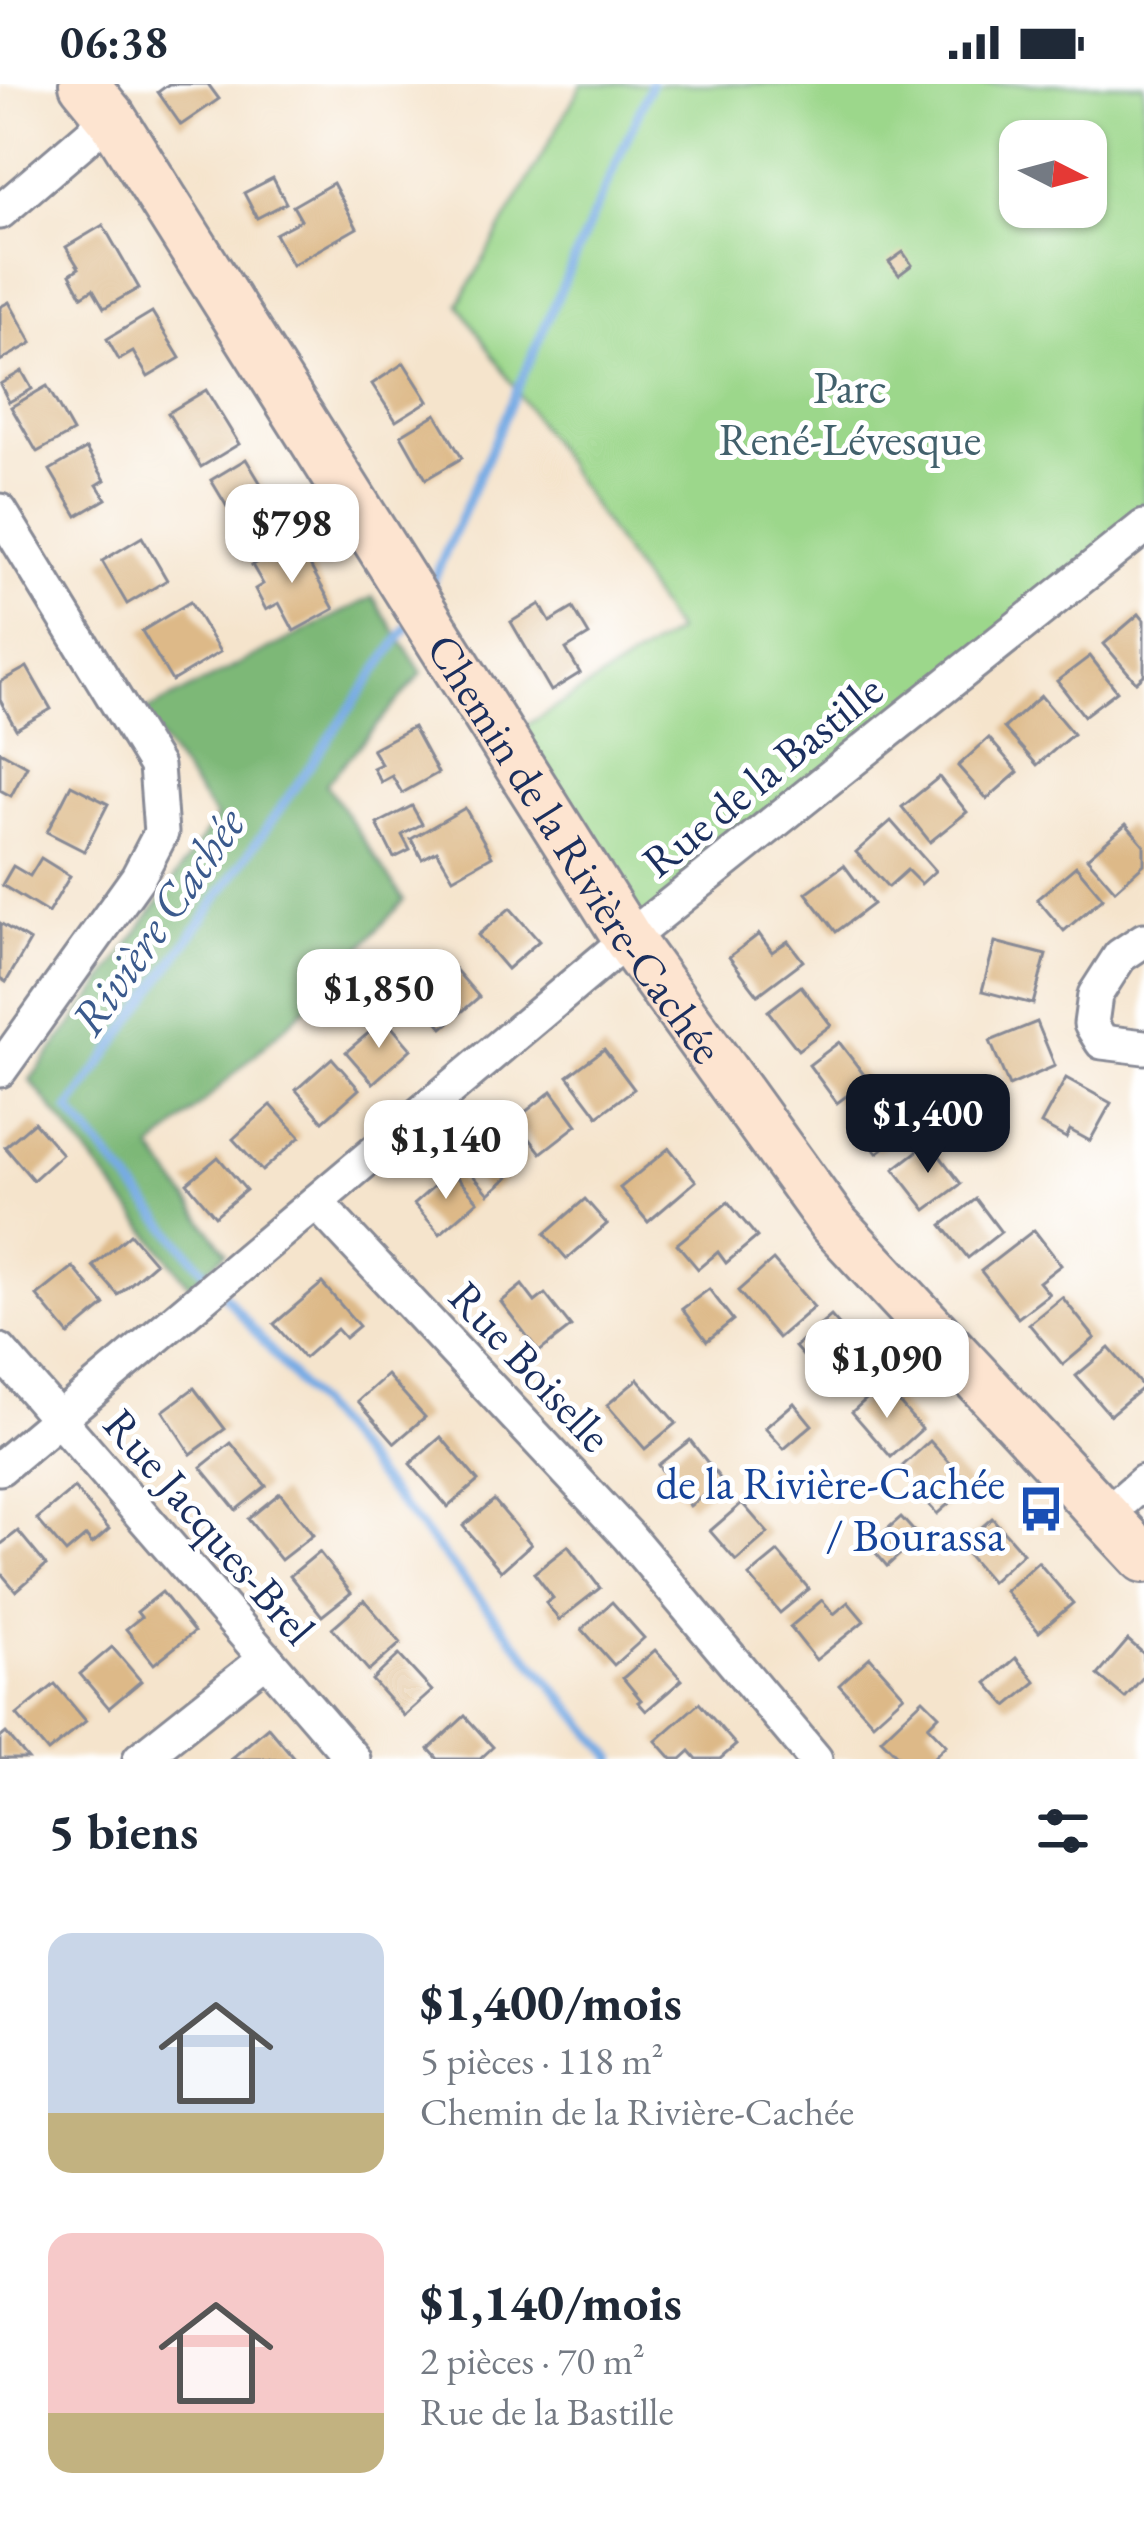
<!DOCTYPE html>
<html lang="fr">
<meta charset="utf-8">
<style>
:root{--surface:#fff;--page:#f2f2f3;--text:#1f2937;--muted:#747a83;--accent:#111827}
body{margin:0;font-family:"EB Garamond",serif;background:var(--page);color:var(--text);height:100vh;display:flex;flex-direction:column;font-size:45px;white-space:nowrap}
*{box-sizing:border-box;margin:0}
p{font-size:39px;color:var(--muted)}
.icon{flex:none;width:66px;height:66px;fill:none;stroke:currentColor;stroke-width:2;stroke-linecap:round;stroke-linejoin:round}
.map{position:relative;height:1675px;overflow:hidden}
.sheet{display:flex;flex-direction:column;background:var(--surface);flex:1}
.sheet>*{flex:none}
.needle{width:78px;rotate:96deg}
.tools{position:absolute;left:999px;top:36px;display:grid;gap:24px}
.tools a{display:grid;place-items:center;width:108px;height:108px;border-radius:24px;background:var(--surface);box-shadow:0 3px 9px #0004;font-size:60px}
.price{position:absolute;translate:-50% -102px;padding:0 27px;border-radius:24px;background:#fff;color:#222;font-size:39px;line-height:78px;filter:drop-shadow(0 3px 6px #0008)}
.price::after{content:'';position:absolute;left:50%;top:72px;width:36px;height:27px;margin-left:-18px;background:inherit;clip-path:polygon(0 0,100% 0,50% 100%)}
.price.selected{background:var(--accent);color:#fff}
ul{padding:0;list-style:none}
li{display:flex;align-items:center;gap:36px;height:300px;padding:0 48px}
li span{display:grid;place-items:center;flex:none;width:336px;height:240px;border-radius:24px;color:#555}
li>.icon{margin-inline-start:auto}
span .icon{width:144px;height:144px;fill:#fffc;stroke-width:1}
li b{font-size:51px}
h2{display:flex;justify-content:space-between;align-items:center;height:144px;padding:0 48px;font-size:51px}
.status{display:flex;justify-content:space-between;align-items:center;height:84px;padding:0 60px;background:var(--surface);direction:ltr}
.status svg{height:33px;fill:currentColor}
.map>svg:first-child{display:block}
</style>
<div class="status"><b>06:38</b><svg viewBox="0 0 49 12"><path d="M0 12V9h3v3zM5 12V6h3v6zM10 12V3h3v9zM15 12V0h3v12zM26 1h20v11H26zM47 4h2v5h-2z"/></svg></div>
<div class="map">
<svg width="1144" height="1675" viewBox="0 0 1144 1675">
<rect width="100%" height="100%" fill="#fff"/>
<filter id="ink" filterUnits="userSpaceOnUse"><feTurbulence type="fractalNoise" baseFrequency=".00833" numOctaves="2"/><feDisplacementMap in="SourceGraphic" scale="24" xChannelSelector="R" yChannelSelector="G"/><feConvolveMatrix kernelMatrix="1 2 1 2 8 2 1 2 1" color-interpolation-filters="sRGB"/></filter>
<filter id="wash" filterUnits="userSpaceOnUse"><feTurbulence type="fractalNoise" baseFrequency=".004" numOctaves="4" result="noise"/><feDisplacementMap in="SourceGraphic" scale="48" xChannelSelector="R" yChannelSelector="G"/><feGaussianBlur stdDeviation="2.7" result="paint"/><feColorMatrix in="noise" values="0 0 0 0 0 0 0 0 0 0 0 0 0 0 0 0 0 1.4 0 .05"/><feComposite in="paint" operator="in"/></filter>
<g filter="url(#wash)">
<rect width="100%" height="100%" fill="#f5e4cc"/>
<path fill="#9cd78b" stroke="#5c8374" stroke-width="3" fill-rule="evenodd" d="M582,0H1144V432L631,847L514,649L676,548L459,220ZM1020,57H1086V123H1020Z"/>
<polygon fill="#7db877" stroke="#4c746a" stroke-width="3" points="373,513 422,589 326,700 404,816 316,914 152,1066 226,1168 190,1202 30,996 92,914 216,734 142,629"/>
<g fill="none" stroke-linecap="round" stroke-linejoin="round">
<g stroke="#77abe4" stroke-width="9">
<polyline points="429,506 651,0"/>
<polyline points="412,536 69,1026 614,1675"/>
</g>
</g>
<g id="blocks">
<g fill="#ddb988">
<polygon points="169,0 208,0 219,15 181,41 158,8"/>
<polygon points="273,94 286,119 257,134 244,109"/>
<polygon points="333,99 357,144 292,181 275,150 301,136 293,122"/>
<polygon points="103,141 139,204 104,224 93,205 82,212 70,190 79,184 66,163"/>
<polygon points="903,168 912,181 899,191 889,178"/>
<polygon points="9,218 32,259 0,277 0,223"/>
<polygon points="152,228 180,274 148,293 133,268 119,276 107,255"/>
<polygon points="404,279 428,317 396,337 372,300"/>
<polygon points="22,287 32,305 9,318 0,300"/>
<polygon points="47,302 73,348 37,368 11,323"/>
<polygon points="206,306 239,360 201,383 168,329"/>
<polygon points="436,330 462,374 426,395 401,351"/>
<polygon points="86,365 105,396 97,401 106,415 77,432 50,386"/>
<polygon points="246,375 273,420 238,441 211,396"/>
<polygon points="142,453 167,496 127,520 102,477"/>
<polygon points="296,456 334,525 294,547 279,519 266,526 255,505 263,500 252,481"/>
<polygon points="190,518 220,568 172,597 142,547"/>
<polygon points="540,520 550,538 573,524 589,551 566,565 580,589 551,607 511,538"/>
<polygon points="1139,530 1144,536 1144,591 1136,598 1104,560"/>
<polygon points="1090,572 1117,607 1084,632 1057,597"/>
<polygon points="27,583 51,625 16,645 0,616 0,598"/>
<polygon points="1041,612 1073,650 1037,681 1004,644"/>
<polygon points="413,643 438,689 402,709 392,692 381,698 373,684 381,680 372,665"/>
<polygon points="989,654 1018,688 987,715 958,682"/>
<polygon points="0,667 27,682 11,712 0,706"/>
<polygon points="939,693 967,728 930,758 902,723"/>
<polygon points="71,701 108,720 84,767 47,748"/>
<polygon points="412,722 422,740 402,751 410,766 394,774 377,740"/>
<polygon points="465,724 492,772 453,794 437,767 422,775 411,755"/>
<polygon points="891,737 935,787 921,800 907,786 888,803 856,768"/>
<polygon points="1126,740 1144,761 1144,780 1115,806 1087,774"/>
<polygon points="41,774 70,792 48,829 2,801 13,782 30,792"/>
<polygon points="844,781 873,820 836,848 806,809"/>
<polygon points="1076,782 1103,814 1064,847 1037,815"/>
<polygon points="510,824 539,857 507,885 478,851"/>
<polygon points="0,839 30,857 6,898 0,894"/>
<polygon points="759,850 772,868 788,857 803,877 758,911 729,873"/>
<polygon points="995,858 1046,871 1033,920 982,907"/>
<polygon points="455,885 479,913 443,944 419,916"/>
<polygon points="801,902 831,941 798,966 768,927"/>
<polygon points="385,935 411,965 373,999 346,968"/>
<polygon points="1037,938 1055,982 1009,1002 990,957"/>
<polygon points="839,958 868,996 837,1019 809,981"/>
<polygon points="604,965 634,1005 598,1032 568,992"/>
<polygon points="332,974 359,1005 323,1037 296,1006"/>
<polygon points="1066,994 1111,1019 1090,1057 1070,1046 1066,1054 1041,1040"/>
<polygon points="886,1006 913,1042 877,1069 850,1033"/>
<polygon points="552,1007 577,1041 541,1069 515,1036"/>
<polygon points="271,1021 300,1053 262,1087 233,1055"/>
<polygon points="34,1038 62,1070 33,1096 5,1063"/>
<polygon points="503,1047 528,1076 489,1110 464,1081"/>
<polygon points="929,1058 961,1100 926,1126 894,1085"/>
<polygon points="669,1064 696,1097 648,1138 620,1104"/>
<polygon points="218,1073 246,1106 215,1132 187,1099"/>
<polygon points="451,1087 478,1117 440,1150 414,1120"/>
<polygon points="585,1115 607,1140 567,1175 545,1150"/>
<polygon points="976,1115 1001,1148 968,1174 942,1141"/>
<polygon points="728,1118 757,1153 726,1179 718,1168 698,1185 677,1160"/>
<polygon points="1034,1146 1061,1181 1039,1198 1049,1210 1018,1234 981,1187"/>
<polygon points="130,1150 155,1179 118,1211 93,1182"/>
<polygon points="773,1176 814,1223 778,1254 738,1207"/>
<polygon points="73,1183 105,1221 69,1251 37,1212"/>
<polygon points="322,1199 359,1242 345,1254 337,1245 304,1274 274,1240"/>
<polygon points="522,1201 535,1218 545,1210 571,1243 539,1268 501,1218"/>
<polygon points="709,1205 733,1236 707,1257 682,1225"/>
<polygon points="1062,1213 1095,1254 1063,1281 1029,1240"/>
<polygon points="831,1232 868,1274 832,1305 795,1263"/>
<polygon points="1109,1264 1143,1303 1110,1331 1076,1292"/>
<polygon points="387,1291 425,1333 395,1359 358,1317"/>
<polygon points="638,1295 676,1339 645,1365 607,1321"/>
<polygon points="883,1300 922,1345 891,1373 852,1328"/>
<polygon points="194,1304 225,1345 191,1370 163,1327"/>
<polygon points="794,1319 812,1341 784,1365 765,1344"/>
<polygon points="441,1353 478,1397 448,1423 410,1380"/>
<polygon points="690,1356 722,1397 690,1422 658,1381"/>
<polygon points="930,1357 970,1401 937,1430 898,1386"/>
<polygon points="231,1359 266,1402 236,1426 201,1383"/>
<polygon points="74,1404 109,1445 92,1460 86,1452 66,1469 37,1435"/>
<polygon points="280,1409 313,1451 281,1476 248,1435"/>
<polygon points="494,1416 531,1460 501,1487 463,1442"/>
<polygon points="742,1419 768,1449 736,1477 710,1447"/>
<polygon points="901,1433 919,1453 887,1482 869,1461"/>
<polygon points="992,1434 1023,1469 991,1498 960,1462"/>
<polygon points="18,1447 46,1481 16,1507 0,1488 0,1461"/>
<polygon points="568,1462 600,1504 559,1536 546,1519 553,1514 534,1489"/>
<polygon points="319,1468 351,1509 322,1532 290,1492"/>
<polygon points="778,1468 809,1505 780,1529 749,1492"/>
<polygon points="1038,1478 1073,1519 1039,1548 1005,1507"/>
<polygon points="162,1508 194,1548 154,1580 126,1545 141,1533 137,1528"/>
<polygon points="364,1516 401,1559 369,1587 332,1544"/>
<polygon points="822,1516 834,1530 848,1518 864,1537 816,1576 790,1543"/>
<polygon points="612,1518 644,1554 614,1581 582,1545"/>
<polygon points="1128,1556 1144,1570 1144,1592 1125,1614 1098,1591"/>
<polygon points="112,1563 141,1597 109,1624 80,1590"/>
<polygon points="655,1566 682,1596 646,1627 638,1618 641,1616 623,1594"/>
<polygon points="399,1571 432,1607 404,1632 372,1596"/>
<polygon points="870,1573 904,1611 873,1639 839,1601"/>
<polygon points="1016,1574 1036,1598 1007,1622 987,1599"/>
<polygon points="55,1600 86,1637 48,1668 17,1631"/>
<polygon points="923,1615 939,1631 928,1642 946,1661 932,1675 901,1675 881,1655"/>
<polygon points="699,1619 736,1661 720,1675 697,1675 690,1667 681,1675 672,1675 656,1657"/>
<polygon points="465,1632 493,1663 480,1675 438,1675 429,1665"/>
<polygon points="268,1643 295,1675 231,1675"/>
<polygon points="6,1649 28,1675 0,1675 0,1654"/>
</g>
</g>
</g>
<g filter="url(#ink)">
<use href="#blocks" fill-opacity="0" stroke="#888a95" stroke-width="3"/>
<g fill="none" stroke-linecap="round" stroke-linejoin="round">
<g stroke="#888a95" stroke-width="39">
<g id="street">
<polyline points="0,128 111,33"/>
<polyline points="0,427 156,682 161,749 138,793 0,986"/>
<polyline points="1144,856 1120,872 1095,911 1091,940 1102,958 1144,963"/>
<polyline points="316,1118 628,1452 815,1675"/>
<polyline points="0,1267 353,1675"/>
<polyline points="0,1384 628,855 1144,443"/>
<polyline points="1104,1433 1144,1398"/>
<polyline points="140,1675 266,1575"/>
</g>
</g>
<g stroke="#888a95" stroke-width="54">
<g id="secondary">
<path id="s1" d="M84,0L111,33L628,855L832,1138L1144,1474"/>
</g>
</g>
<use href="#street" stroke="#fff" stroke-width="33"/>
<use href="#secondary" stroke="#fde4d0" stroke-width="48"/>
</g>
</g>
<defs>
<g id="bus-bare" transform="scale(3.6)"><path d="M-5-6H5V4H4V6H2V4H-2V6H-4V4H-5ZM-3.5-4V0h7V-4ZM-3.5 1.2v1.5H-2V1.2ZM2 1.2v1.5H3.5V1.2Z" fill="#1a4fb4" stroke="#fff" stroke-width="2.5" paint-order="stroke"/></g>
</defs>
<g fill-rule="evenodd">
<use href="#bus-bare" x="1041" y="1425"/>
</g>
<g text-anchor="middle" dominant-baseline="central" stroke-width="10" stroke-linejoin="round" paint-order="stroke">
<g font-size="45" fill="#42616c" stroke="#fff">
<text x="850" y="303">Parc<tspan x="850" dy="52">René-Lévesque</tspan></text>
</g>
<g font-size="45" fill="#1b2f5e" stroke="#fff">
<text transform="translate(762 691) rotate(-39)">Rue de la Bastille</text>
<text stroke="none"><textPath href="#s1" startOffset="909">Chemin de la Rivière-Cachée</textPath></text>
<text transform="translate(531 1282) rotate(47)">Rue Boiselle</text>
<text transform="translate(210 1442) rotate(49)">Rue Jacques-Brel</text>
</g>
<g font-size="45" fill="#164399" stroke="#fff" text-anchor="end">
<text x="1005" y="1399">de la Rivière-Cachée<tspan x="1005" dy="52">/ Bourassa</tspan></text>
</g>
<g font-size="48" font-style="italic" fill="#3b5a8d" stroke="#fff">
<text transform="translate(157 837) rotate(-55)">Rivière Cachée</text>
</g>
</g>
</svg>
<div class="tools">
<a><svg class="needle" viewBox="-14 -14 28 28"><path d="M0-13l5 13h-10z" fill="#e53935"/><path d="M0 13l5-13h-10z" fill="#747a83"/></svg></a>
</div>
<b class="price" style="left:292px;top:502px">$798</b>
<b class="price" style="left:379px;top:967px">$1,850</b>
<b class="price selected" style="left:928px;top:1092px">$1,400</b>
<b class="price" style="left:446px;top:1118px">$1,140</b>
<b class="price" style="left:887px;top:1337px">$1,090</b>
</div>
<section class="sheet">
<h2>5 biens<svg class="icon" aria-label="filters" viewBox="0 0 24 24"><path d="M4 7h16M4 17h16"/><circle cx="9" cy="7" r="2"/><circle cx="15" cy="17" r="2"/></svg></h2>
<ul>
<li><span style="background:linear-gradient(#c9d6e8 75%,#c2b280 0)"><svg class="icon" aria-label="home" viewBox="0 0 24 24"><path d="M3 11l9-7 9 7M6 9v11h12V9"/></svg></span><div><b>$1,400/mois</b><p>5 pièces · 118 m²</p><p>Chemin de la Rivière-Cachée</p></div></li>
<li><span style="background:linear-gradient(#f6c9c9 75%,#c2b280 0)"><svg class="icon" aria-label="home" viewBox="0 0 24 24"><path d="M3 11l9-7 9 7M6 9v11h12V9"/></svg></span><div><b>$1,140/mois</b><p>2 pièces · 70 m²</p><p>Rue de la Bastille</p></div></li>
</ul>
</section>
